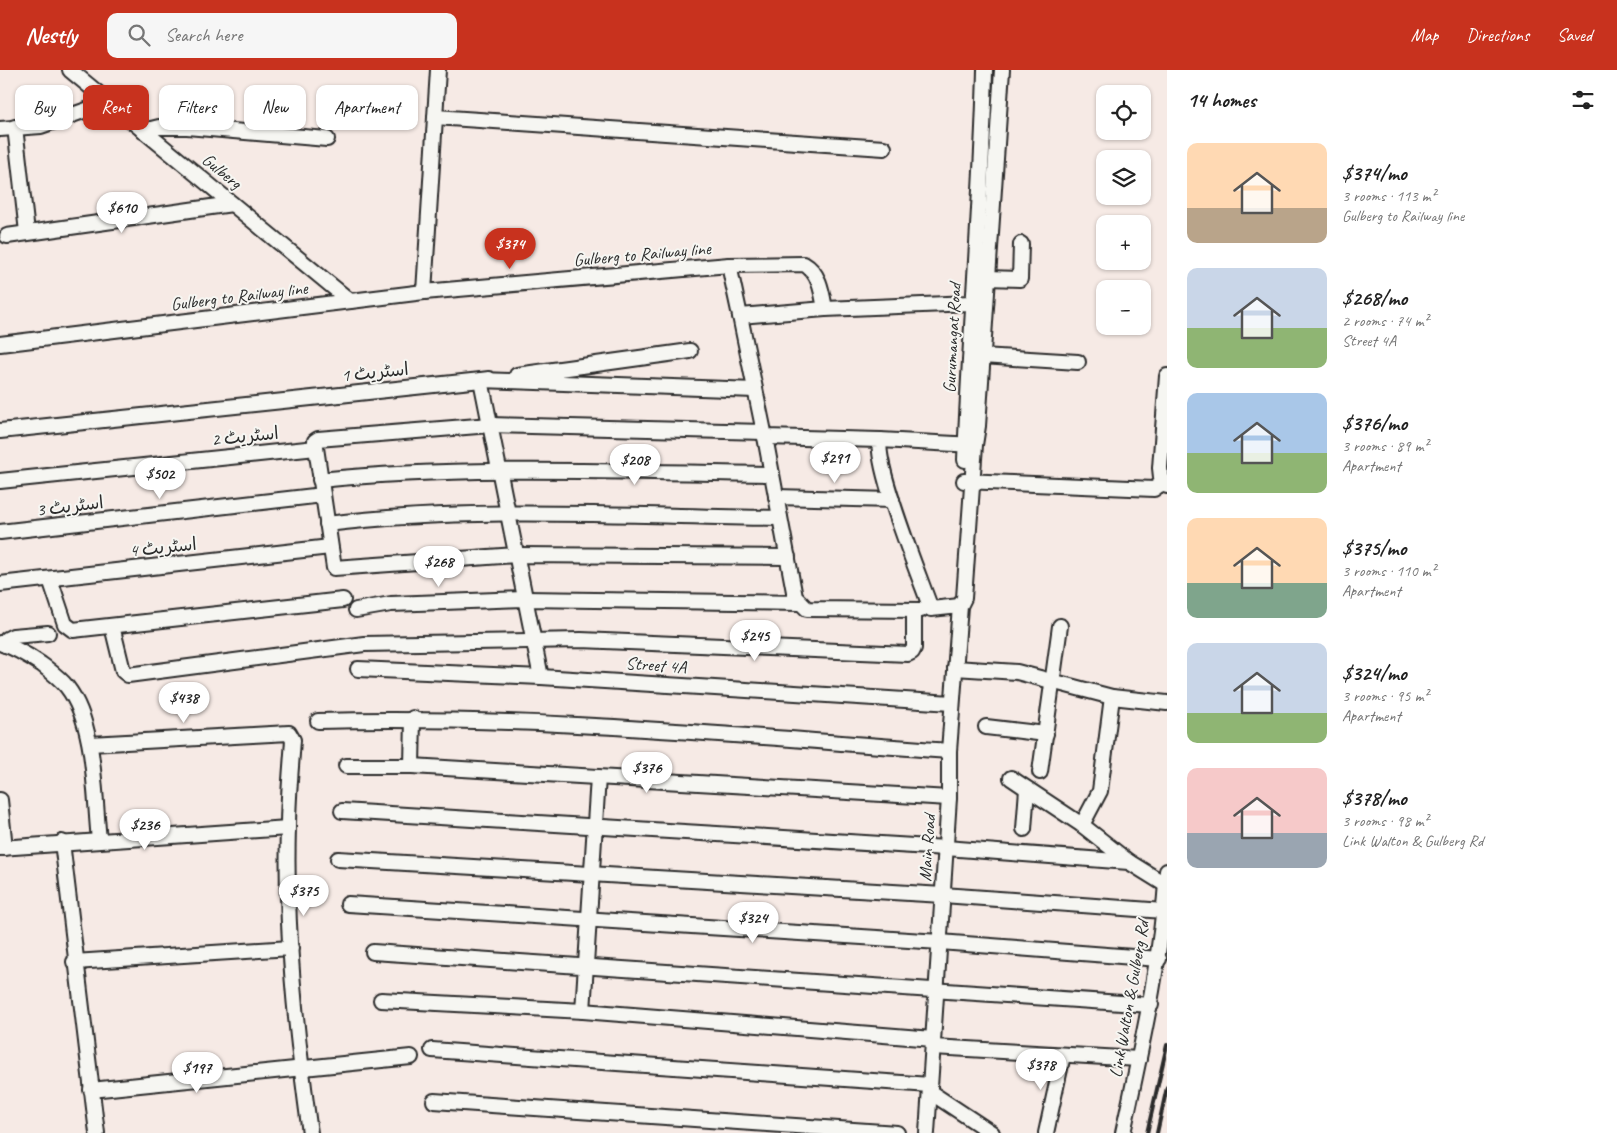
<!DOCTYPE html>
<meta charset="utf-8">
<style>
:root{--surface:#fff;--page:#f6f6f6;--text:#222;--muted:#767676;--accent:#c8321e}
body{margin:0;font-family:Caveat,"Playpen Sans Arabic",sans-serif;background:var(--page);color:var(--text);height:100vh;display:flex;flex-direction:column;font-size:19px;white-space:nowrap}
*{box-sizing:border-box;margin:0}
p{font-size:16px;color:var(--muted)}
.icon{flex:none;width:28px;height:28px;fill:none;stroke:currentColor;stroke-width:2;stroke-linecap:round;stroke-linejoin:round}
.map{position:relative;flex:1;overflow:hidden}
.side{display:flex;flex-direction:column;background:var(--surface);width:450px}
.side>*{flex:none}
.banner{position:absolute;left:15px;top:15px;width:475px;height:45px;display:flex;gap:10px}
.controls{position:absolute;left:1096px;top:15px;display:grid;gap:10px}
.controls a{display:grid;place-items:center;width:55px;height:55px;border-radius:10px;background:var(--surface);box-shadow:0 1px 4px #0004;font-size:25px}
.price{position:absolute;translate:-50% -42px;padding:0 11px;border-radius:18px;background:#fff;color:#222;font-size:16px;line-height:32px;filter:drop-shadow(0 1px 2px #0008)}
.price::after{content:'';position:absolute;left:50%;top:30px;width:15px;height:11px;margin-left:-8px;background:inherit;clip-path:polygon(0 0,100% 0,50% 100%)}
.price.active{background:var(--accent);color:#fff}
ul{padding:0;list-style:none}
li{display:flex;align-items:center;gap:15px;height:125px;padding:0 20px}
li span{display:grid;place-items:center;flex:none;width:140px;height:100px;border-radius:10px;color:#555}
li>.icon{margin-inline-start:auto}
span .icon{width:60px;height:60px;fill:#fffc;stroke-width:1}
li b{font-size:21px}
h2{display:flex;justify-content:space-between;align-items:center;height:60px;padding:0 20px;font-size:21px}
.chip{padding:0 18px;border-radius:10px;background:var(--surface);box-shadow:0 1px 4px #0004;font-size:18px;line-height:45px}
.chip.active{background:var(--accent);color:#fff}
header{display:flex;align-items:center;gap:30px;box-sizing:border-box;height:70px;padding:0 25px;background:var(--accent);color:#fff}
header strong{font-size:24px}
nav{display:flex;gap:28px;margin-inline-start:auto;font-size:18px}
.search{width:350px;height:45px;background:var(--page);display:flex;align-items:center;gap:12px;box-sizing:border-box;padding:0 18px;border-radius:10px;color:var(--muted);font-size:19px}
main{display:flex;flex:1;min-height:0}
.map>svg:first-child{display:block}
</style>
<header>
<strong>Nestly</strong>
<div class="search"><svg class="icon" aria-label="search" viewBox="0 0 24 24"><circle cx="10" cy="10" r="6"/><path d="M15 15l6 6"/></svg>Search here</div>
<nav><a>Map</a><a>Directions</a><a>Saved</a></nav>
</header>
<main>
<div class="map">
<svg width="1167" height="1063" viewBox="0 0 1167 1063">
<rect width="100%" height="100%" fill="#f6eae5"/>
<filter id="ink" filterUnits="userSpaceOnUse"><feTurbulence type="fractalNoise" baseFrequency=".02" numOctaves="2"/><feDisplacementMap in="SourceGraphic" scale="10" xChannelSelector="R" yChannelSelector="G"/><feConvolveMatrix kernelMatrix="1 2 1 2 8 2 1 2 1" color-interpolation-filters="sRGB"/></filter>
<g filter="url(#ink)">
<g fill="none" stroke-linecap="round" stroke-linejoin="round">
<g stroke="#2b2b2b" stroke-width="18">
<g id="minor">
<polyline points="70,0 350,231"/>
<polyline points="435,47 884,78"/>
<polyline points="15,57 27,162"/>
<polyline points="0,59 41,56 109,32"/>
<polyline points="143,61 159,57 187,57 327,69"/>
<polyline points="7,166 232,134"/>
<path d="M729,195L804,194C820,203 822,223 825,239"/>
<polyline points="987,208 1020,209 1021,174"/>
<polyline points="424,222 438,0"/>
<path d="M740,246L765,367L880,370C874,395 920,508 931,539L960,536"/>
<polyline points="0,274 424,222 729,195 740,246 825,239 971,233 985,235"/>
<polyline points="982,286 1078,292"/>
<polyline points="517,305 690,281"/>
<polyline points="1167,306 1160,398 1161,407 1167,416"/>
<polyline points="489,309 481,310 541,607"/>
<polyline points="0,361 481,310 755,320"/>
<polyline points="764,362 490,355 318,369 315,371 334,498 516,485 788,487"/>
<polyline points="765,367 795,527 807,539 921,540"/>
<polyline points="880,370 974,375"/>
<path d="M965,390C970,260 982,130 985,0"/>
<path d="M320,410C470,395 621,402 772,404"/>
<polyline points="0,411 316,378"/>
<polyline points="964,411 1154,419 1163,412"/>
<polyline points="776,427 892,430"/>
<path d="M327,454C476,436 630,446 780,448"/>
<polyline points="0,462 323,425"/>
<polyline points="50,509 65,554 73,560 343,530"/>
<polyline points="0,514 330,477"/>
<polyline points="356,540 391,534 525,529 800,533"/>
<polyline points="112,556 123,601 128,605 364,574 581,570 908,584 912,582 914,578 914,541"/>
<path d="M0,573C14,577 29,586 41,594C50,601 60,608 67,617C96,654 94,724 99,770"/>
<polyline points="5,575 7,569 13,566 48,563"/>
<polyline points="955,598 1017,602 1112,627 1167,633"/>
<polyline points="358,599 541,607 952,633"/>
<path d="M318,651C528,645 739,666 949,681"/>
<polyline points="986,657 1046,664"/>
<path d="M90,674L289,663L293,670C291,699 288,728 288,757C285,859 296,962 310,1063"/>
<polyline points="346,696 412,696 949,728"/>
<polyline points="412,696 413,648"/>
<polyline points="1040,702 1060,556"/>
<polyline points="1011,708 1082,755 1129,792"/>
<polyline points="0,730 5,778"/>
<polyline points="342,741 946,778 1129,792 1166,815"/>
<polyline points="1082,755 1100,721 1112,627"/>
<polyline points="1024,759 1027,719"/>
<polyline points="62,772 97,1063"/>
<polyline points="0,778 288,758"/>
<polyline points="338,789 943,825 1164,841"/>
<polyline points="348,834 940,872 1159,889"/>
<polyline points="373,882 1151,935"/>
<polyline points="74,892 291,878"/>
<polyline points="381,930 583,941 933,969"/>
<polyline points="583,941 598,707"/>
<polyline points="933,977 1139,989"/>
<polyline points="432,980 930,1015"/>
<polyline points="91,1020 411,987"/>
<polyline points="930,1022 992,1063"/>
<polyline points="434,1031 897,1063"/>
<polyline points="927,1063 949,728 949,681 960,536 964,528 975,375 978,356 1002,0"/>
<polyline points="1046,1063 1063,985"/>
<path d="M1123,1063C1142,974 1161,892 1167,801"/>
</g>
</g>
<use href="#minor" stroke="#f6f6f2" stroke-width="14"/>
<g stroke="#2b2b2b" stroke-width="4">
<polyline points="1147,1063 1167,975"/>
<polyline points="1157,1063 1167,1017"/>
</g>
</g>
</g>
<g text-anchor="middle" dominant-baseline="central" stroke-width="4" stroke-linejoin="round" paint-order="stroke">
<g font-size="18" fill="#2b2b2b" stroke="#f6f6f2">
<text transform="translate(222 101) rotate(39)">Gulberg</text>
<text transform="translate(642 184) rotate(-5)">Gulberg to Railway line</text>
<text transform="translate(239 226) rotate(-7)">Gulberg to Railway line</text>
<text transform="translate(952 268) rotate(-87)">Gurumangat Road</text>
<text transform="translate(375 302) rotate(-6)">اسٹریٹ 1</text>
<text transform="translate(245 366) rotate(-6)">اسٹریٹ 2</text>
<text transform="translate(70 436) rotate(-7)">اسٹریٹ 3</text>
<text transform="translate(163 477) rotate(-6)">اسٹریٹ 4</text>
<text transform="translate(656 595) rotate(4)">Street 4A</text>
<text transform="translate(927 778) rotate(-86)">Main Road</text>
<text transform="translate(1129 929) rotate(-80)">Link Walton &amp; Gulberg Rd</text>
</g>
</g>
</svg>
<div class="controls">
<a><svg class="icon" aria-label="locate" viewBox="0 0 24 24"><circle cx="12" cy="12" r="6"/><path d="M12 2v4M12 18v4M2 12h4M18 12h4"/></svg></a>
<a><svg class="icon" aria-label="layers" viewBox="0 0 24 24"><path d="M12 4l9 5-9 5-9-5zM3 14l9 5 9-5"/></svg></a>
<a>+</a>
<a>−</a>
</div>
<b class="price" style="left:122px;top:164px">$610</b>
<b class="price active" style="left:510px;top:200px">$374</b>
<b class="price" style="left:835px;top:414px">$291</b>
<b class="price" style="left:635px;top:416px">$208</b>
<b class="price" style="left:160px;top:430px">$502</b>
<b class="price" style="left:439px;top:518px">$268</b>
<b class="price" style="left:755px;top:592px">$245</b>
<b class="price" style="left:184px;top:654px">$438</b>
<b class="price" style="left:647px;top:724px">$376</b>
<b class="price" style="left:145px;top:781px">$236</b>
<b class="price" style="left:304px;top:847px">$375</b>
<b class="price" style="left:753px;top:874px">$324</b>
<b class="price" style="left:1041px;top:1021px">$378</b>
<b class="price" style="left:197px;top:1024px">$197</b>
<div class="banner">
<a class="chip">Buy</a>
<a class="chip active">Rent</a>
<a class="chip">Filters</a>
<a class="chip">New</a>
<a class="chip">Apartment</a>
</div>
</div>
<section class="side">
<h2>14 homes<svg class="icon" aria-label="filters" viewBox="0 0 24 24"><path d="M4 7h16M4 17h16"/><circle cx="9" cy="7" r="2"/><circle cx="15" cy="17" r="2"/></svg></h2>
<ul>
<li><span style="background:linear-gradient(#ffd9b3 65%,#b9a48a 0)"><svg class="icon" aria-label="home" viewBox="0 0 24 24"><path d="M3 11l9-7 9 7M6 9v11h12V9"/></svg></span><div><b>$374/mo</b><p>3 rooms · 113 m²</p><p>Gulberg to Railway line</p></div></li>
<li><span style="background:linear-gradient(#c9d6e8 60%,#8fb573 0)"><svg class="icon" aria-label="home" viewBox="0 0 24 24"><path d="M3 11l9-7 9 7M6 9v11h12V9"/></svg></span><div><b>$268/mo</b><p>2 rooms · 74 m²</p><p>Street 4A</p></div></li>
<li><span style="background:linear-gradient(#a9c7e8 60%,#8fb573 0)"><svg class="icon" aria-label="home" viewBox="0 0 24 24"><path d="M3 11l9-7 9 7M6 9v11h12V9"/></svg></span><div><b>$376/mo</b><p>3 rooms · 89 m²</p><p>Apartment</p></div></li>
<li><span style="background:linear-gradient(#ffd9b3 65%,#7fa58c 0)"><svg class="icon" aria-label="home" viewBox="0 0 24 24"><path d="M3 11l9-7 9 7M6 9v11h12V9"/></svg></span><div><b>$375/mo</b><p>3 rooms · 110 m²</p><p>Apartment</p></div></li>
<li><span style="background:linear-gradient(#c9d6e8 70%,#8fb573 0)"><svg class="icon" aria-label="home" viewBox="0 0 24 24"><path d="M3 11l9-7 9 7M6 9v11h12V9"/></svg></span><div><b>$324/mo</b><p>3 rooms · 95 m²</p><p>Apartment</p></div></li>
<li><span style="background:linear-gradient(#f6c9c9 65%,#9aa5b1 0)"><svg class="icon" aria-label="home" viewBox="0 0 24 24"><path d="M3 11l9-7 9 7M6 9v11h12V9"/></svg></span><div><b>$378/mo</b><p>3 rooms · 98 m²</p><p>Link Walton &amp; Gulberg Rd</p></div></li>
</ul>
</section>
</main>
